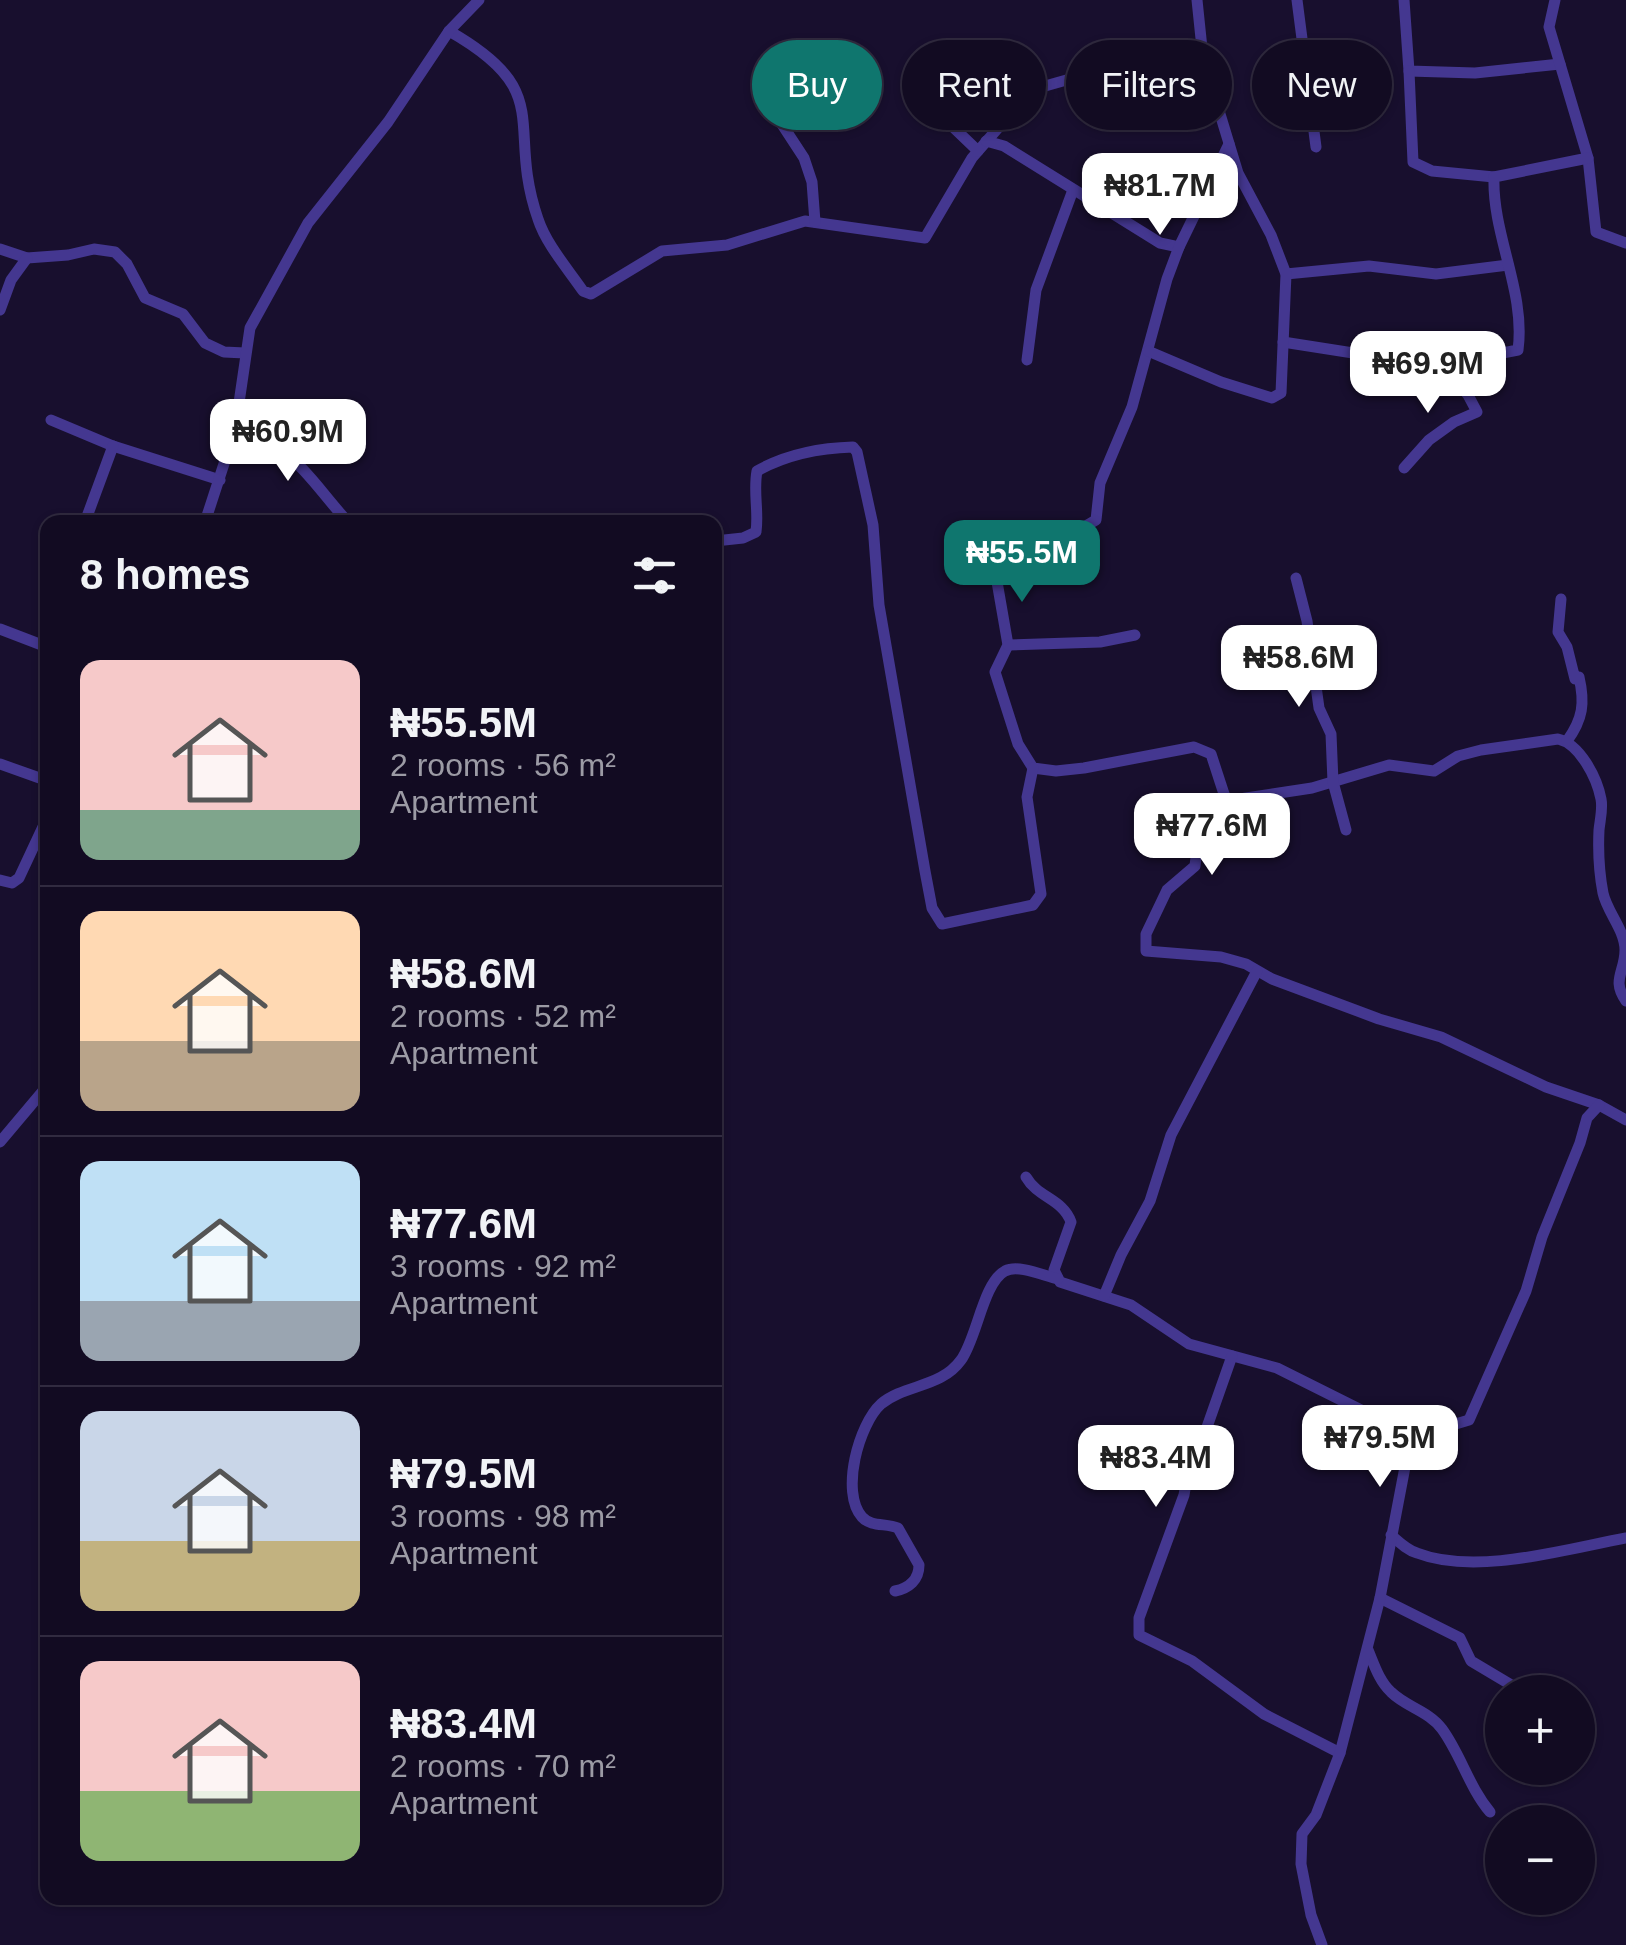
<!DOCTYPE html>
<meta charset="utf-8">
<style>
:root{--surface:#120b22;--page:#1b142a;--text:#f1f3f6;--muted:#9c9ba5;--line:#312b40;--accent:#0f766e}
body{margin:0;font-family:Arial,sans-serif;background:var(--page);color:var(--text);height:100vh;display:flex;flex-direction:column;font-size:38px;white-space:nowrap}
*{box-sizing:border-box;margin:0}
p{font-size:32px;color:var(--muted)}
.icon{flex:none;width:55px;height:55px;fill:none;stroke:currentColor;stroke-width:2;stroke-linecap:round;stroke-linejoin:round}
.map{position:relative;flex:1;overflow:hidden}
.panel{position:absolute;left:40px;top:515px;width:682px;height:1390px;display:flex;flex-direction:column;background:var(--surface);border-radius:20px;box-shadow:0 2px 8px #0004,0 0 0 2px var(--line)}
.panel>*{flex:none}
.banner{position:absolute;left:752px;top:40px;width:722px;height:90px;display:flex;gap:20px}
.tools{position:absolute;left:1485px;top:1675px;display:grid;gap:20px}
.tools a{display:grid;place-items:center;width:110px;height:110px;border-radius:50%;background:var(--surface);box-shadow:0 2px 8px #0004,0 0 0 2px var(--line);font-size:50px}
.price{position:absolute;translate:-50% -85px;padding:0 22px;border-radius:20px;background:#fff;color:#222;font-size:32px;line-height:65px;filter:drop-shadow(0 2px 5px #0008)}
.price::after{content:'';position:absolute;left:50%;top:60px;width:30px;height:22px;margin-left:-15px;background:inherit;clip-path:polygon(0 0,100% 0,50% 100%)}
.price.selected{background:var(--accent);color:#fff}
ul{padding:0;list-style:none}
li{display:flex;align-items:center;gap:30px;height:250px;padding:0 40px}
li+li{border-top:2px solid var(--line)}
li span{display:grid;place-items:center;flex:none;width:280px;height:200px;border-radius:20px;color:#555}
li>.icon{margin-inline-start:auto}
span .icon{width:120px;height:120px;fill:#fffc;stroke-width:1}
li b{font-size:42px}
h2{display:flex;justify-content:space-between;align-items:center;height:120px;padding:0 40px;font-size:42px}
.pill{padding:0 35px;border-radius:45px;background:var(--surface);box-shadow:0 2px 8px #0004,0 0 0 2px var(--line);font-size:35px;line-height:90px}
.pill.selected{background:var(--accent);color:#fff}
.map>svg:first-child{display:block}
</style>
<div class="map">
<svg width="1626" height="1945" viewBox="0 0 1626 1945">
<rect width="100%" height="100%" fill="#180f2e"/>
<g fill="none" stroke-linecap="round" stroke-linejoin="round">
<g stroke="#443790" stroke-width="11">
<polyline points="1297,0 1316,147"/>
<polyline points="1404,0 1409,71 1475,73 1560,64"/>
<polyline points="1555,0 1549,27 1588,158 1596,232 1626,243"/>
<path d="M449,31C558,93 505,124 538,219C546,244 568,269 583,291L591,294L662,251L727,245L805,221L925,238L972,158L1031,90L1070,79L1164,69L1203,58"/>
<polyline points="1409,71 1413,162 1432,171 1494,177"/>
<polyline points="954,128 978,151"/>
<polyline points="986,141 1004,146 1160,243 1179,247"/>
<path d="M1229,144L1179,247L1167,279L1132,407L1100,483L1096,520L1084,527L992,553L1008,645L995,672L1018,744L1033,768L1056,771L1084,768L1194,747L1211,754L1225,797L1233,800L1312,788L1389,765L1434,771L1458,756L1481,750L1558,739C1580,744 1597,778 1601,799C1603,809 1600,820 1599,830C1598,851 1599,872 1603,893C1607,912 1625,930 1625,950C1625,972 1611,980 1626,1001"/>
<polyline points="815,222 812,182 804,158 770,106 785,90 845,58"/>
<polyline points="0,249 27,258 68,255 94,249 115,252 127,264 145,298 183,314 205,343 224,352 245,353"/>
<polyline points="1286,274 1369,266 1436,274 1508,265"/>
<polyline points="0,310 11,280 27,258"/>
<path d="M1283,342L1436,366L1518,350C1526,292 1492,235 1494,177L1588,158"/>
<polyline points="1148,351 1221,382 1272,398 1281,393 1286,274 1271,235 1238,173 1203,58 1197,0"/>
<polyline points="1027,360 1036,290 1073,190"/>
<polyline points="51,420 113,446 220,480"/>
<path d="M235,430C294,443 310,481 348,522"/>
<polyline points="1404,468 1429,440 1454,422 1477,412 1468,395 1443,365"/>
<polyline points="85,522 113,446"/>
<polyline points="205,522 235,430 250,328 308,223 388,122 449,31 479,0"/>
<path d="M715,541L743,538L756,532C759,511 753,492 757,471C787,454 819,448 853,447L857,452L873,525L879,605L925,871L932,908L942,924L1033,905L1041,894L1027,797L1033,768"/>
<polyline points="1296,578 1307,621 1319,708 1331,734 1333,782 1346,830"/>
<path d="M1561,599L1558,632L1567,647L1575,679L1579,677C1585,703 1583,719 1567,741"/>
<polyline points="0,629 47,647"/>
<polyline points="1008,645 1100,642 1135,635"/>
<polyline points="0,764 48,781"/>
<polyline points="1225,797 1216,826 1198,840 1195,866 1167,890 1146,934 1146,951 1221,957 1246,964 1272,979 1379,1019 1441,1037 1546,1087 1599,1105 1626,1120"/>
<polyline points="0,880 12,883 19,878 48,816"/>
<polyline points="0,1142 48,1085"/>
<path d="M1026,1177C1038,1198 1063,1199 1071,1222L1054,1270L1060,1282L1131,1305L1189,1344L1277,1368L1371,1415L1419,1433"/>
<polyline points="1104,1296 1121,1255 1150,1201 1171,1135 1257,971"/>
<polyline points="1232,1356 1207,1427 1189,1466 1184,1495 1139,1618 1139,1635 1192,1661 1264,1714 1340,1753"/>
<path d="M1391,1535C1399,1542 1407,1550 1417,1553C1476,1576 1566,1549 1626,1538"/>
<path d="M895,1591C909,1588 919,1580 919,1565L898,1528C886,1523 871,1527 862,1517C840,1492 859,1424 881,1404C905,1384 941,1388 961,1360C977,1338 983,1283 1005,1271C1019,1264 1044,1276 1058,1279"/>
<polyline points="1380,1598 1460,1638 1471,1661 1523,1692"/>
<path d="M1368,1650C1374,1664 1379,1681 1391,1692C1406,1707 1429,1711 1442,1729C1461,1755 1469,1787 1490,1812"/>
<polyline points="1322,1945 1311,1915 1301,1864 1302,1834 1316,1815 1340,1753 1380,1598 1409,1446 1424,1428 1449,1426 1469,1420 1526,1291 1542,1237 1580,1143 1587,1118 1599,1105"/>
</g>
</g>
</svg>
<div class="tools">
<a>+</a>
<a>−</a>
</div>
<b class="price" style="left:1160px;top:238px">₦81.7M</b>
<b class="price" style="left:1428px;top:416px">₦69.9M</b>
<b class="price" style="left:288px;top:484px">₦60.9M</b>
<b class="price selected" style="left:1022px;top:605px">₦55.5M</b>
<b class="price" style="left:1299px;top:710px">₦58.6M</b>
<b class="price" style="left:1212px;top:878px">₦77.6M</b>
<b class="price" style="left:1380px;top:1490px">₦79.5M</b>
<b class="price" style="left:1156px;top:1510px">₦83.4M</b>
<div class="banner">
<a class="pill selected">Buy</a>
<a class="pill">Rent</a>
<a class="pill">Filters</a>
<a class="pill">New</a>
</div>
<section class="panel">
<h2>8 homes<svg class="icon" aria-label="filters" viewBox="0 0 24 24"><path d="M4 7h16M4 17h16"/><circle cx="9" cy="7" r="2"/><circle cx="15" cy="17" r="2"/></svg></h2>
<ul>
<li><span style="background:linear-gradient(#f6c9c9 75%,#7fa58c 0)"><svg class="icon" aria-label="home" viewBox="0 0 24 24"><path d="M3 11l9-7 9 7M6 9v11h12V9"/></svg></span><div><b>₦55.5M</b><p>2 rooms · 56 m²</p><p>Apartment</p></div></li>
<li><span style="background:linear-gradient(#ffd9b3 65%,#b9a48a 0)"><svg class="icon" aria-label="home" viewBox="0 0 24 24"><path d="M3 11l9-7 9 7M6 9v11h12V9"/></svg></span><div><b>₦58.6M</b><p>2 rooms · 52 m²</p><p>Apartment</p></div></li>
<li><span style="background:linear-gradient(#bfe0f5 70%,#9aa5b1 0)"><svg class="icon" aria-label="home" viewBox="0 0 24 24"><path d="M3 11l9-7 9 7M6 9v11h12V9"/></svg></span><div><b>₦77.6M</b><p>3 rooms · 92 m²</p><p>Apartment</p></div></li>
<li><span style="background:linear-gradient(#c9d6e8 65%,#c2b280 0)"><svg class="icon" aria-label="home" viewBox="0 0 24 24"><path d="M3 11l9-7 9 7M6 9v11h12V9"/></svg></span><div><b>₦79.5M</b><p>3 rooms · 98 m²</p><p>Apartment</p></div></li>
<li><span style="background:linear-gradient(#f6c9c9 65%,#8fb573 0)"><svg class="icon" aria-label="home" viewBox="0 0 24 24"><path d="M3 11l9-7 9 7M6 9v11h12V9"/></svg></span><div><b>₦83.4M</b><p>2 rooms · 70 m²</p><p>Apartment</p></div></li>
</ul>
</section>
</div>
